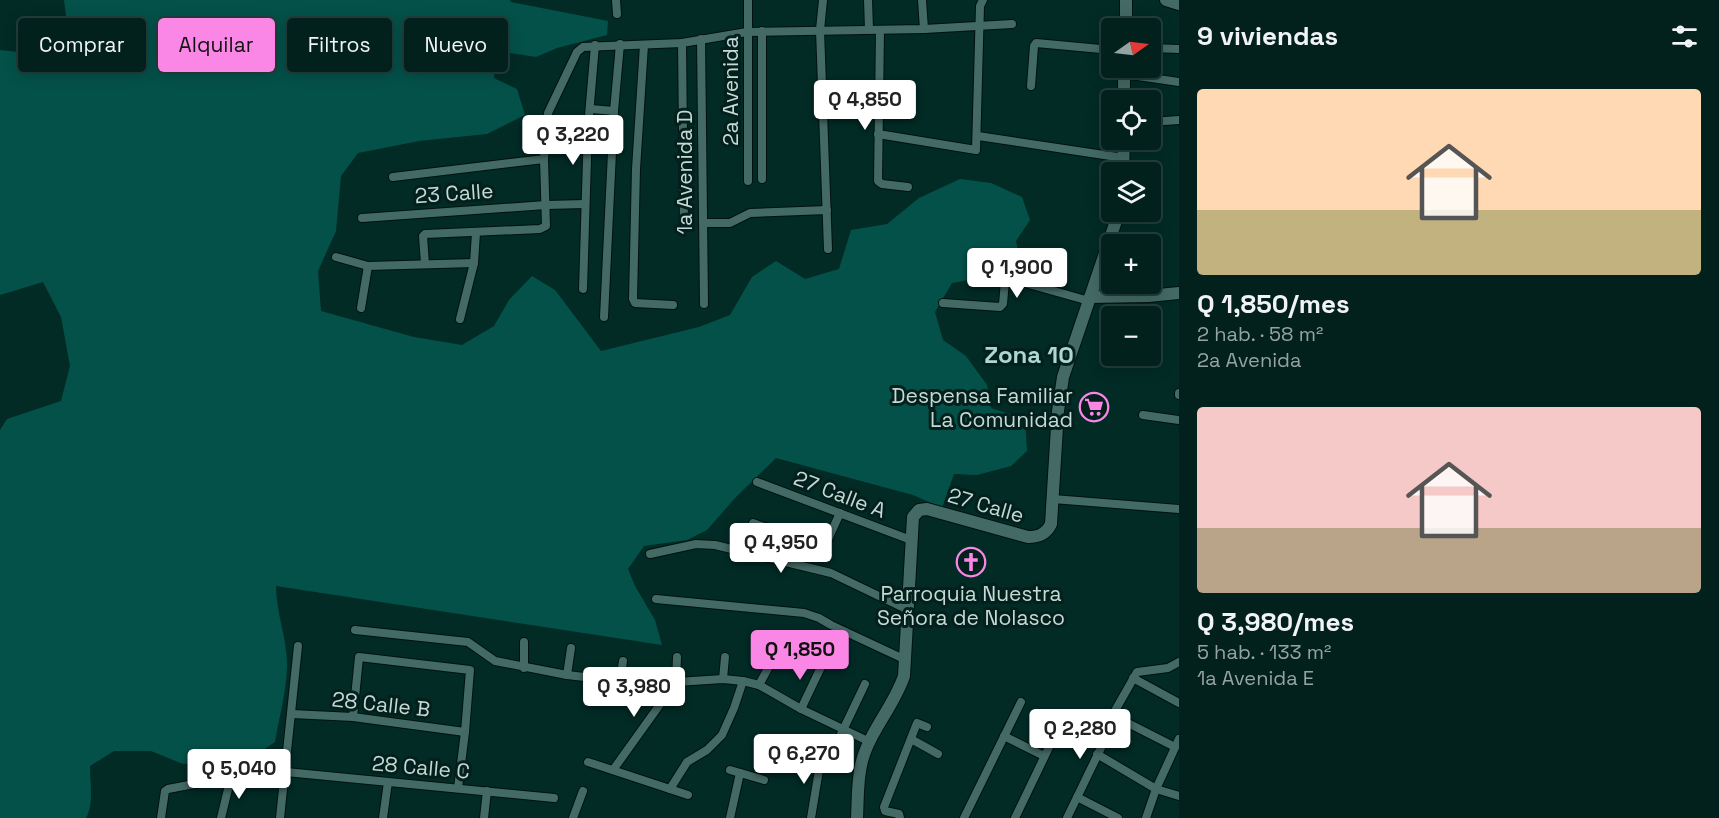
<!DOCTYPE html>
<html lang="es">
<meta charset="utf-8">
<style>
:root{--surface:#02201c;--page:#0c2825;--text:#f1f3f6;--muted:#96a3a3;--line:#233e3b;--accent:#fa87e6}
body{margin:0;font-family:"Space Grotesk",sans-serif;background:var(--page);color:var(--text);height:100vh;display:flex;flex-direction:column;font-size:22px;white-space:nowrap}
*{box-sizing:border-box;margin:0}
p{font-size:20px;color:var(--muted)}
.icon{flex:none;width:33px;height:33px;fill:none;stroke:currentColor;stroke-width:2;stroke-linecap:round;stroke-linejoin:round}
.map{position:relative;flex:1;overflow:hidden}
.details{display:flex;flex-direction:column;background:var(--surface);width:540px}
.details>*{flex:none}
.top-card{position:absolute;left:18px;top:18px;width:570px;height:54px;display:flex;gap:12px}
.needle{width:39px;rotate:76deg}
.tools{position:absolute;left:1101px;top:18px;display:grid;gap:12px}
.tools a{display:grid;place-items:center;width:60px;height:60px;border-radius:6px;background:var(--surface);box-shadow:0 3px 15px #0003,0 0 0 2px var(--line);font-size:30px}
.price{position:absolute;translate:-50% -51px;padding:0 14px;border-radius:6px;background:#fff;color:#222;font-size:20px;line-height:39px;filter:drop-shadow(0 2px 3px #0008)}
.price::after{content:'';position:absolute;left:50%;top:36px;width:18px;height:14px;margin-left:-9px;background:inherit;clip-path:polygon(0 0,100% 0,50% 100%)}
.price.active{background:var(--accent);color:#111}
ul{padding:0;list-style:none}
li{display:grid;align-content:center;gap:12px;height:318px;padding:0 18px}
li span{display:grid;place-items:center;height:186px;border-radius:6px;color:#555}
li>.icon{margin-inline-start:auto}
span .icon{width:108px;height:108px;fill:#fffc;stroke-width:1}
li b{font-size:26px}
h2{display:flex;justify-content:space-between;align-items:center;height:72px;padding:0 18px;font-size:26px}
.tag{padding:0 21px;border-radius:6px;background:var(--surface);box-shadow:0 3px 15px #0003,0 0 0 2px var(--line);font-size:21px;line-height:54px}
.tag.active{background:var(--accent);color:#111}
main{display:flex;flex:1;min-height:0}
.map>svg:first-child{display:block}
</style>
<main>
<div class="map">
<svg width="1179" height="818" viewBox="0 0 1179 818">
<rect width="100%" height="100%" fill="#022b26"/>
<path fill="#04514a" d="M64,0H510L511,2L608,21L607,35L557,48L536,57L510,53L495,61L494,78L517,89L525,115L487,134L419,141L358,153L341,176L336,231L318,271L321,311L414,337L462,345L494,326L509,300L532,276L555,290L601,351L699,327L730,315L752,277L776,261L805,279L839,269L851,230L887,224L919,198L960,179L991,183L1022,197L1030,220L1016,241L1021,265L996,275L952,283L935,312L943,340L966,356L987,385L991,408L1025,419L1027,451L1011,466L977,475L954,474L942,508L913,495L776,458L735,498L707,530L687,540L644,546L628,569L635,586L655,620L662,645L276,586C276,614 288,640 287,668C286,693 279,718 275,742L260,752L219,761L183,764L151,751H114L90,766C90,781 94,804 86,818H0V430L7,419L61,401L70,366L61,317L43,282L0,295V50L67,57L69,40Z"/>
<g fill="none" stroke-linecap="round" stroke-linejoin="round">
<g stroke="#00120f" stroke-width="10">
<g id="street">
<polyline points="616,0 617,14"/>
<polyline points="748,0 748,181"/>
<polyline points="823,0 820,30 828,249"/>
<polyline points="868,0 869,30"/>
<polyline points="922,0 924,29"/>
<polyline points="880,30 878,181 882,184 908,187"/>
<polyline points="762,31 762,179"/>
<polyline points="701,39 704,304"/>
<polyline points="682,43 684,227"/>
<polyline points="644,45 636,169 633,299 635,303 673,305"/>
<polyline points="1150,48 1179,49"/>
<polyline points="1124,74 1179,82"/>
<polyline points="1031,86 1034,46 1036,43 1112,50"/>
<polyline points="591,109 614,111"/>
<polyline points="1150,122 1179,120"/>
<polyline points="547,124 588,127"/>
<polyline points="878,134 976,150 980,6 983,0"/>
<polyline points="978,136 1124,158"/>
<polyline points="393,177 544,159"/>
<polyline points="362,218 546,205 585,204"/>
<polyline points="703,223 730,223 750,213 827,210"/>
<polyline points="336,257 368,266"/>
<polyline points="425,264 423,236 425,234 540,229 546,226 544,159 548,113 577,52 583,47 682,43 747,32 924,29 1012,24"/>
<polyline points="583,289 588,127 595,45"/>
<polyline points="943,303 1000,307 1003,304 1005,281 1008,278 1089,301"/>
<polyline points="361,308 368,266 474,263"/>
<polyline points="604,317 614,111 620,44"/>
<polyline points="460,319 474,263 476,233"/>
<polyline points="1179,395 1179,393"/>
<polyline points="1143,415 1179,420"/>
<polyline points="757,482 911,540"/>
<polyline points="1053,499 1179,509"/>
<polyline points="753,523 824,548 840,513"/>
<polyline points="650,554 696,544 715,545 831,573 908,610"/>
<polyline points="656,599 804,613 819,618 831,625 906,660"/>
<polyline points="355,630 468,642 495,661 567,675 645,684 723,679 743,681 759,685 801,709 870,742"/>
<polyline points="524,668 524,642"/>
<polyline points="567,675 571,648"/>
<polyline points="1133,678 1179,703"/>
<polyline points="723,679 725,657"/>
<polyline points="620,681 623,661"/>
<polyline points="759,685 780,646"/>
<polyline points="801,709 822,665"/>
<polyline points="1116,709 1137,672 1168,668 1179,662"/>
<polyline points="292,714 353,717 465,732"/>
<polyline points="353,717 359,657 470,670 465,732 458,788"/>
<polyline points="1004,736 1044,756"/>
<polyline points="911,739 938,754"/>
<polyline points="834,749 865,684"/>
<polyline points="1097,754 1156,789 1179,796"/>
<polyline points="588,762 688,795"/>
<polyline points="613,770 676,682 677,657"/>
<polyline points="730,770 764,780"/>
<polyline points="286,772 554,798"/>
<polyline points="670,789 687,762 707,750 722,735 734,708 743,681"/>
<polyline points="1077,797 1118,818"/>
<polyline points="161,818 165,791 168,789 231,777 284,778"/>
<polyline points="221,818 231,777"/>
<polyline points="280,818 298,646"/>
<polyline points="383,818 388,782"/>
<polyline points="484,818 487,791"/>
<polyline points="573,818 583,791"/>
<polyline points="730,818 740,773"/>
<polyline points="811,818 821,758"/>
<polyline points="900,818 899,814 885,811 884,807 917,723 927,727"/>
<polyline points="964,818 1021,702"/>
<polyline points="1015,818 1065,714"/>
<polyline points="1067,818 1115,719 1118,718 1175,747"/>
<polyline points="1146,818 1156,789 1179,739"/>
</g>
</g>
<g stroke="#00120f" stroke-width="14">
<g id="secondary">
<polyline points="1166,0 1179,4"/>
<polyline points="1126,28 1126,0"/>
<polyline points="1124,100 1124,68"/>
<polyline points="1123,172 1124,140"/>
<polyline points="1090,297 1148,296 1179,293"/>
<path d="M857,818C858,799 857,780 862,761C870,731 894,706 904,676L913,517L919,510L927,509L1028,537C1039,537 1046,534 1051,524L1058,411L1063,377L1119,212"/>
</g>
</g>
<use href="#street" stroke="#446a65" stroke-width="8"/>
<use href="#secondary" stroke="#446a65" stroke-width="12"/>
</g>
<defs>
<g id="supermarket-ring" transform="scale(1.5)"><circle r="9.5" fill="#03201c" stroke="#fa87e6" stroke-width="1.5"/><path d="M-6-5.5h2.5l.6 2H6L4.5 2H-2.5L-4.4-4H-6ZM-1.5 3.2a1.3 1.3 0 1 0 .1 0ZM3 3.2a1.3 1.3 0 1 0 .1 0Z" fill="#fa87e6"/></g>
<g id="church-ring" transform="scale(1.5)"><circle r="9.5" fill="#03201c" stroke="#fa87e6" stroke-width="1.5"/><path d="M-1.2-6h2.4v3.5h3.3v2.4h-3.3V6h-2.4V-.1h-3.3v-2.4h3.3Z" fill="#fa87e6"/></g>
</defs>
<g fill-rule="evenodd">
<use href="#supermarket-ring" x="1094" y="407"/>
<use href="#church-ring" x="971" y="562"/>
</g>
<g text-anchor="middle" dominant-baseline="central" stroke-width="6" stroke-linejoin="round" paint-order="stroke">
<g font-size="21" fill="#c5d9d5" stroke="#03201c">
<text transform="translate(730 91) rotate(-90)">2a Avenida</text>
<text transform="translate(684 172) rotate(-90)">1a Avenida D</text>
<text transform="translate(454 193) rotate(-4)">23 Calle</text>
<text transform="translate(840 494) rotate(21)">27 Calle A</text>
<text transform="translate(986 505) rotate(16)">27 Calle</text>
<text transform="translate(381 704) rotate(6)">28 Calle B</text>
<text transform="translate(421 767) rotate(5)">28 Calle C</text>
</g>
<g font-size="21" fill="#c5d9d5" stroke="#03201c" text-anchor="end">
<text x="1073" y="395">Despensa Familiar<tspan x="1073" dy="24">La Comunidad</tspan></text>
<text x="971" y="593" text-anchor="middle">Parroquia Nuestra<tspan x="971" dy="24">Señora de Nolasco</tspan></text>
</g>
<g font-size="24" font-weight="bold" fill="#add7d0" stroke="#03201c">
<text x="1029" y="354">Zona 10</text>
</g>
</g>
</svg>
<div class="tools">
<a><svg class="needle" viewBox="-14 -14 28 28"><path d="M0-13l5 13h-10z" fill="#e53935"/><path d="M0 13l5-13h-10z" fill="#96a3a3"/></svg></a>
<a><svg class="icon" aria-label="locate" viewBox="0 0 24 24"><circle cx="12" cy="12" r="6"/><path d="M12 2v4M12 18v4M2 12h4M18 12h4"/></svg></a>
<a><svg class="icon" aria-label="layers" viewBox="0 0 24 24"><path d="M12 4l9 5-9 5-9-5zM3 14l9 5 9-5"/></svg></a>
<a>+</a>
<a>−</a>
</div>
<b class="price" style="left:865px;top:131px">Q 4,850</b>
<b class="price" style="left:573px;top:166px">Q 3,220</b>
<b class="price" style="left:1017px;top:299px">Q 1,900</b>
<b class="price" style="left:781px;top:574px">Q 4,950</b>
<b class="price active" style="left:800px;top:681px">Q 1,850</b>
<b class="price" style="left:634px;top:718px">Q 3,980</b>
<b class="price" style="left:1080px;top:760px">Q 2,280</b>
<b class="price" style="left:804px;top:785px">Q 6,270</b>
<b class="price" style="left:239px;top:800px">Q 5,040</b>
<div class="top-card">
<a class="tag">Comprar</a>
<a class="tag active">Alquilar</a>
<a class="tag">Filtros</a>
<a class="tag">Nuevo</a>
</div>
</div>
<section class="details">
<h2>9 viviendas<svg class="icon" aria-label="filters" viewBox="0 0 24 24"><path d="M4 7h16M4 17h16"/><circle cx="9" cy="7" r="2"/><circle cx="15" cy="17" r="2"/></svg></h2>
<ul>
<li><span style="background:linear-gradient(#ffd9b3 65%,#c2b280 0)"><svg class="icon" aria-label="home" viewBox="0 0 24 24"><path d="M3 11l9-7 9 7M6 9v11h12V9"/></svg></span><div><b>Q 1,850/mes</b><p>2 hab. · 58 m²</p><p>2a Avenida</p></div></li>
<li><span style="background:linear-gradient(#f6c9c9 65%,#b9a48a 0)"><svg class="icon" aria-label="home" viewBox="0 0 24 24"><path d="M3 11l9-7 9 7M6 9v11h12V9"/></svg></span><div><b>Q 3,980/mes</b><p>5 hab. · 133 m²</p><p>1a Avenida E</p></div></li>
</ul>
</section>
</main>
